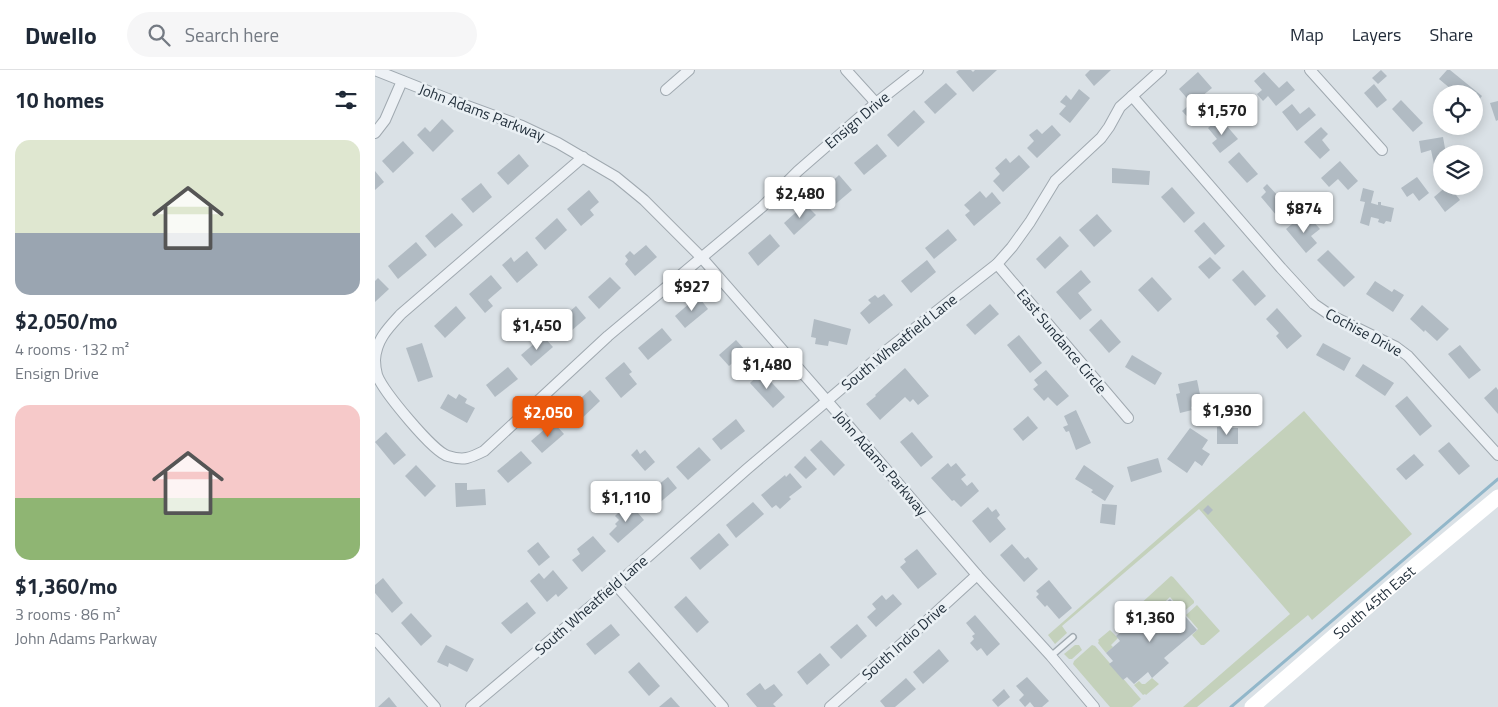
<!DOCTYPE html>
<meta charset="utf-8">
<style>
:root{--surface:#fff;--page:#f6f6f7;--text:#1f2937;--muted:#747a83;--line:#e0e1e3;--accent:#ea580c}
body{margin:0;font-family:"Titillium Web",sans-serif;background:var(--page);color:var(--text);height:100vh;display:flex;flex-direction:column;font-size:19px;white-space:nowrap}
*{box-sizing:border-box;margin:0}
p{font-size:16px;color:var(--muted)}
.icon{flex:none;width:28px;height:28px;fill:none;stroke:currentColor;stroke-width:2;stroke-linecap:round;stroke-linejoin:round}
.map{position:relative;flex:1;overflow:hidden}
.side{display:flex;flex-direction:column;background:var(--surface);width:375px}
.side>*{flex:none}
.tools{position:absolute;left:1058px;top:15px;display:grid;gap:10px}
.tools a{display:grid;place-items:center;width:50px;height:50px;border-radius:50%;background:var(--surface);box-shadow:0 2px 12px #0003;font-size:25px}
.price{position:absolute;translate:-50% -42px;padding:0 11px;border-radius:5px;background:#fff;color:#222;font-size:16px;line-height:32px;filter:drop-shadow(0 1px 2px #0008)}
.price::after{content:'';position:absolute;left:50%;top:30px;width:15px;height:11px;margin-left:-8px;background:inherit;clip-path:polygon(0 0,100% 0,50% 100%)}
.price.selected{background:var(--accent);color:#fff}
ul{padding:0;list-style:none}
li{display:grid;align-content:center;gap:10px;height:265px;padding:0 15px}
li span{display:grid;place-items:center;height:155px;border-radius:15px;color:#555}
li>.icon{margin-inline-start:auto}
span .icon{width:90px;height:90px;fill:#fffc;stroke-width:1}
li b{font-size:21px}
h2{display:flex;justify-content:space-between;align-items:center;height:60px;padding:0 15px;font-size:21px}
header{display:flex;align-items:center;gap:30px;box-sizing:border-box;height:70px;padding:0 25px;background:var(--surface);border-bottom:1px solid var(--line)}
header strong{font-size:24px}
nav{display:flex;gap:28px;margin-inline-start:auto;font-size:18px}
.search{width:350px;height:45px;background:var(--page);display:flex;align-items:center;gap:12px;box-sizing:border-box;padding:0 18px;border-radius:28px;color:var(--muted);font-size:19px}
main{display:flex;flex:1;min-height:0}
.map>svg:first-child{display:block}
</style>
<header>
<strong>Dwello</strong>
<div class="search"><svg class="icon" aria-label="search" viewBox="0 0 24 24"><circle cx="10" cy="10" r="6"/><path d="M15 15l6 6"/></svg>Search here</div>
<nav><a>Map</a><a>Layers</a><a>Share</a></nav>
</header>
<main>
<section class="side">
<h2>10 homes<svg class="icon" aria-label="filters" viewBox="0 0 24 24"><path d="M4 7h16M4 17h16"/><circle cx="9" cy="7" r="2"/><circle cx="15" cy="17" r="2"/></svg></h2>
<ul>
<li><span style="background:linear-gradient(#dfe7d0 60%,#9aa5b1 0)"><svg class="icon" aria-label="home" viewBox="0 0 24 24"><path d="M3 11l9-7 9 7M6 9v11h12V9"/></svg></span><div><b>$2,050/mo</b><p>4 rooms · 132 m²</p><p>Ensign Drive</p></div></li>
<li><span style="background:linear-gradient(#f6c9c9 60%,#8fb573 0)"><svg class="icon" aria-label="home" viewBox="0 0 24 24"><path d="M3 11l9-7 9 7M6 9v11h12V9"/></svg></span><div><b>$1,360/mo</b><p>3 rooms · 86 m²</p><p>John Adams Parkway</p></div></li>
</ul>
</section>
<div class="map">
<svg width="1123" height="637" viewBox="0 0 1123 637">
<rect width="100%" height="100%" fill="#dae1e6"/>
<g fill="#c4d1bb">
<polygon points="929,341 1037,464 937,550 933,545 822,637 808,637 915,544 824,439 687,556 692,563 680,574 673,565"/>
<polygon points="796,506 798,507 819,531 819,533 808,542 795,527 781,540 779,537 769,546 762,537"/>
<polygon points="822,535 845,561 829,575 826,575 817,565 823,559 811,545"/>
<polygon points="735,560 743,568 736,575 738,577 731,583 723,573 724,571 723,570"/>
<polygon points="700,575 704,575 707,580 697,589 694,589 689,584"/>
<polygon points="717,575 720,576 765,628 766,629 757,637 735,637 698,594 699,591"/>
<polygon points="777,608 784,614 771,625 770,624 768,625 759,615 764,611 767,614 770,614"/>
</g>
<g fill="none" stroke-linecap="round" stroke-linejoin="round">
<polyline stroke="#92b7ca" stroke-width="3" points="856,637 1123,409"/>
</g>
<g fill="#b1bbc3">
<polygon points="584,0 596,0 598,2 600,0 622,0 598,22 581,2"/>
<polygon points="715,0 736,0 719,16 710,5"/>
<polygon points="1006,0 1012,6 1003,14 997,8"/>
<polygon points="1072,0 1075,0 1107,26 1099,36 1099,24 1082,24 1064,9"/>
<polygon points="823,2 837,18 822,30 832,41 818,53 807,41 816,33 804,19"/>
<polygon points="889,2 904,18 912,11 920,20 901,36 893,26 888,31 882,24 887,20 879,11"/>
<polygon points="571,13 582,24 560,44 549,32"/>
<polygon points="999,14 1012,30 1002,38 989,23"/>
<polygon points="704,19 715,28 695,53 684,44 691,36 685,32 691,25 696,30"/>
<polygon points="1026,30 1048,53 1038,62 1017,39"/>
<polygon points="1123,31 1123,50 1121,51 1115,33"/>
<polygon points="917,34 925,44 934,37 941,45 922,61 907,42"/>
<polygon points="539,40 550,52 523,77 512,65"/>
<polygon points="845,48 863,69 845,83 837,73 842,69 833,58"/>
<polygon points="67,49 79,61 58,82 42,65 50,57 55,62"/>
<polygon points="677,55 686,65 662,88 652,78 659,71 654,65 662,59 667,64"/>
<polygon points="946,57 953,64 947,70 955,80 945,89 929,72"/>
<polygon points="1068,67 1071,84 1066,84 1066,92 1059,94 1056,80 1046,83 1044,71"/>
<polygon points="28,71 39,83 18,103 7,91"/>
<polygon points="502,74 512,86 489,105 479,93"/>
<polygon points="864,82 883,104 872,113 853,92"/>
<polygon points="144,84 154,96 133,115 122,103"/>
<polygon points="644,85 655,97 628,122 618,111 625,104 620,98 631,88 635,93"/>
<polygon points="965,91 983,111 973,120 963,109 954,117 946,108"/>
<polygon points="737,98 775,101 774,115 737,113"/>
<polygon points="0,101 9,112 0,120"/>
<polygon points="464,105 477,120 457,137 445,123"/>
<polygon points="1042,107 1054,123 1044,131 1038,123 1032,127 1026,118"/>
<polygon points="106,113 117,127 98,143 86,129"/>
<polygon points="892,114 903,126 907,123 914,131 911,134 918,142 907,152 886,127 891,122 888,118"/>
<polygon points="1072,116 1074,116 1085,130 1070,142 1059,127"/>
<polygon points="797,117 820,143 809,153 786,127"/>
<polygon points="988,118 999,121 996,133 1003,135 1003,132 1006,132 1006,135 1019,138 1016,152 1011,151 1009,154 1003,152 1004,149 996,147 994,156 985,153 990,132 985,131"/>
<polygon points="214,120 224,132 215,140 219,145 206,156 192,139"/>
<polygon points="605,121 611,128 617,122 626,133 599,156 590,145 595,141 589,135"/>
<polygon points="430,134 441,145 419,165 409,153"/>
<polygon points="77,143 88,155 60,178 50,166"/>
<polygon points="722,144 737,161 719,177 704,160"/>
<polygon points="182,148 192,160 170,180 160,168"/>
<polygon points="935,148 945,159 936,166 942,173 931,183 911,159 922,150 927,155"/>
<polygon points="829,152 850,176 840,185 819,161"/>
<polygon points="573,159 582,170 559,189 550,178"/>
<polygon points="395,164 405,176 383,196 373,183"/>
<polygon points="685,166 694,176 670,199 661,189"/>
<polygon points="41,172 52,185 23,209 13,196"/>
<polygon points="271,175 282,187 260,206 250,194 253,190 250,186 255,181 259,185"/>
<polygon points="953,180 980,207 969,217 942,190"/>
<polygon points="152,181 163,195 142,213 127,195 136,187 139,192"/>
<polygon points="835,187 846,198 834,209 823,197"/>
<polygon points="552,190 561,202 536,223 526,211"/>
<polygon points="706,200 716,212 703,223 717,240 705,250 681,222"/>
<polygon points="868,200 891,226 880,236 857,210"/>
<polygon points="116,205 127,218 113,230 118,236 110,243 94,224"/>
<polygon points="235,207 246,218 224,239 213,227"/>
<polygon points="777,207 797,229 783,242 763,220"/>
<polygon points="3,208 14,219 0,232 0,211"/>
<polygon points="1000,211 1017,222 1019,219 1029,225 1018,242 991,224"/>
<polygon points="509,224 518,235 494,254 485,243 496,233 493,230 500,225 503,228"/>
<polygon points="323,226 333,239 310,258 300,246"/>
<polygon points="615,234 624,244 600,265 591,255"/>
<polygon points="1047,235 1074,259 1062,271 1050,260 1049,262 1035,249"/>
<polygon points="81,236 91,248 70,268 59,256"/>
<polygon points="201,236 211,248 188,268 178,256"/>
<polygon points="902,238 927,266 912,279 901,266 904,263 891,249"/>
<polygon points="439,249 476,259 472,275 454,271 453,276 440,274 441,268 436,267"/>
<polygon points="726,249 746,272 734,283 714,260"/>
<polygon points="287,258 297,270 273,290 263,278"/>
<polygon points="644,265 667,293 655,303 632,275"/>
<polygon points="168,266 178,277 156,296 146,285"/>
<polygon points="361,270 371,281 354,296 344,285"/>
<polygon points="47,273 58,307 43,312 31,278"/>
<polygon points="948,273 976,288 969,301 941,285"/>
<polygon points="1085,275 1106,300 1094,309 1073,284"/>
<polygon points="757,285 787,303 780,315 750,297"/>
<polygon points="249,292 257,302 254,304 262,314 246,328 230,308"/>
<polygon points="988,294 1019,313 1010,326 980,306"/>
<polygon points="133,297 143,309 120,327 111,315"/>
<polygon points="530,298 554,326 543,335 538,329 535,332 530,327 505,350 491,334 501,326 500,325"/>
<polygon points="671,300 694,326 682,336 673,327 669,331 658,319 663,315 659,310"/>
<polygon points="387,302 410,327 398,338 375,313"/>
<polygon points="822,310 827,334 816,337 817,340 805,343 801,324 805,323 803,314"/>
<polygon points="1121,317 1123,320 1123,344 1109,328"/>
<polygon points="215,320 225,331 203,352 192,340"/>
<polygon points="73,324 81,329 84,324 92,329 90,333 100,338 92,353 65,338"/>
<polygon points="1032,326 1057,356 1045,366 1020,336"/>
<polygon points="701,340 716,373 701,380 694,361 691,362 688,357 693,355 689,346"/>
<polygon points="653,346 663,358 648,371 638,359"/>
<polygon points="361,349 370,361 346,380 337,369"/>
<polygon points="178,352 189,364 167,383 156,371"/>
<polygon points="842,357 863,358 863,374 842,374"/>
<polygon points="815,358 833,370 827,379 835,384 827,396 820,391 812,403 792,389"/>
<polygon points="11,362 31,385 19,395 0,372"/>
<polygon points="537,362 558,387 546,397 525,372"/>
<polygon points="446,370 470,395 459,406 435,380"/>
<polygon points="1074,372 1095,396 1084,405 1063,381"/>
<polygon points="324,377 336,390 313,410 301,397"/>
<polygon points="262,379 265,384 270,380 280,392 270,401 256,385"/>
<polygon points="146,381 157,393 133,413 122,401"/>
<polygon points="1039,384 1049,395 1031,410 1021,399"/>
<polygon points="430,386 442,399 431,409 419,397"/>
<polygon points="783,388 787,402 756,412 752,397"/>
<polygon points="573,393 576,397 581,393 591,405 586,409 592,416 597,412 604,421 586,437 579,430 577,431 556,408"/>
<polygon points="41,395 61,416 50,427 30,406"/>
<polygon points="709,395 739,416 730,431 716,422 718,420 700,409"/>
<polygon points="415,403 427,417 414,427 416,429 405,439 401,435 397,438 386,425 410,405 411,407"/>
<polygon points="293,407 302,418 276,440 266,429 275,421 272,417 279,411 283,415"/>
<polygon points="80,413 92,413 92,420 110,419 111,435 81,437"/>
<polygon points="378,432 389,444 361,468 351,455"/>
<polygon points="727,434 742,435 740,455 725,453"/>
<polygon points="833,435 838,440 833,445 828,440"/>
<polygon points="250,436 253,440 257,436 269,450 243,473 234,464 242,456 240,454 244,450 240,446"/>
<polygon points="613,437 617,442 621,439 625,445 622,448 631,459 615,473 597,451"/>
<polygon points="344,463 354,475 325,500 315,488"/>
<polygon points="218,466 231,481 207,502 197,490 205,484 202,479"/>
<polygon points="163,472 175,487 164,496 152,481"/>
<polygon points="637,474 650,489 653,487 663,499 649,512 625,485"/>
<polygon points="542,479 562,504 543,519 525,497 531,492 529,489"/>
<polygon points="178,500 193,518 183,527 181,524 172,532 155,511 164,503 169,509"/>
<polygon points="8,508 28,533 17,543 0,523 0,515"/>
<polygon points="674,510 697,538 684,549 672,535 670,537 661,527 664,524 661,521"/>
<polygon points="518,524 527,534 501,557 492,547 501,539 497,534 507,525 511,530"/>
<polygon points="311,526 334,552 322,563 299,537"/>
<polygon points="795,529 822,560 789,588 794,593 777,608 773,602 759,614 752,607 748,610 734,594 738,591 731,583 745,571 741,566 758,552 762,557"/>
<polygon points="152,532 161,543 136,564 126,553"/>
<polygon points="36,543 57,566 46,576 26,553"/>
<polygon points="600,545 625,574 612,586 606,578 602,581 595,573 599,569 597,566 600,564 591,553"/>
<polygon points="236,554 245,565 220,585 211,574"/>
<polygon points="482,554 492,566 466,589 455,577"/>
<polygon points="71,575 99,589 92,602 74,593 73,597 62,592"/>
<polygon points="564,579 574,591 548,614 538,602"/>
<polygon points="445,583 455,595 432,615 422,602"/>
<polygon points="264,592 285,616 274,626 253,602"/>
<polygon points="652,607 674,631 667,637 659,637 655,632 650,637 644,630 649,625 641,616"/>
<polygon points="531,608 541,619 520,637 510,637 505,631"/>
<polygon points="385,613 390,620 399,614 408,625 398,634 401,637 382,637 371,624"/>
<polygon points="629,619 635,627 623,637 617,630"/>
<polygon points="14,627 22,637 3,637"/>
<polygon points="296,627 305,637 284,637"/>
</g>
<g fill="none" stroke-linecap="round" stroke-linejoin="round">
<g stroke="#a0a9b0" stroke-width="8">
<polyline id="service" points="676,586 698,567"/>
</g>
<g stroke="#a0a9b0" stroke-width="12">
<g id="minor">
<polyline points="0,0 73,29 147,56 183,73 241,107 269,130 327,188 460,340 602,505 676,586 719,637"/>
<polyline points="471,0 501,33"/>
<polyline points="935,0 1007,80"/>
<polyline points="291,20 314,0"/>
<polyline points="757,26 906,198 939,234 955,245 1021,277 1033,286 1123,385"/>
<polyline points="0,63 10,50 27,11"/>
<path d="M208,87L26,244C13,258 1,270 0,290C0,294 1,301 2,305C8,321 58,382 73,386C89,391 95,388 109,381L233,266L387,137L423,101L501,33L543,0"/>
<polyline points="622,194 753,348"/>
<polyline points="241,515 348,637"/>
<polyline points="0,569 60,637"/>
<polyline points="96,637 241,515 372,399 507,284 622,194 637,177 655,152 680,111 726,68 734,57 745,37 786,0"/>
<polyline points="455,637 531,570 602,505"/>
</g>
</g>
<use href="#service" stroke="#edf1f5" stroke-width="5"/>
<use href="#minor" stroke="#edf1f5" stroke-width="10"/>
<path stroke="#fff" stroke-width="15" id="s1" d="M877,637L1040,496L1123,427"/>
</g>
<g text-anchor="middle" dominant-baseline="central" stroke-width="5" stroke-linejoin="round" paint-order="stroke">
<g font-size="15" fill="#24313d" stroke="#eaf0f4">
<text transform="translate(107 42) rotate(21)">John Adams Parkway</text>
<text transform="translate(482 50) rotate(-40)">Ensign Drive</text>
<text transform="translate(989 262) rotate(28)">Cochise Drive</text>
<text transform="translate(687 271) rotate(50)">East Sundance Circle</text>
<text transform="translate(524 272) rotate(-39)">South Wheatfield Lane</text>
<text transform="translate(506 393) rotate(49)">John Adams Parkway</text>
<text stroke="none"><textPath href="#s1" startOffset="161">South 45th East</textPath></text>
<text transform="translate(216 535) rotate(-41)">South Wheatfield Lane</text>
<text transform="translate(529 571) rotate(-42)">South Indio Drive</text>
</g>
</g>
</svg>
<div class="tools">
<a><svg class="icon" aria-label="locate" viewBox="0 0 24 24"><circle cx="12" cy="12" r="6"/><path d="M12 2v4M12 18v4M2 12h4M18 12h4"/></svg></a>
<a><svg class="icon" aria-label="layers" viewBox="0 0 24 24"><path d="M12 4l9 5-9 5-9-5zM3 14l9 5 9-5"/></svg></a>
</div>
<b class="price" style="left:847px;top:66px">$1,570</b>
<b class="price" style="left:425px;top:149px">$2,480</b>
<b class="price" style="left:929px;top:164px">$874</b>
<b class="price" style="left:317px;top:242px">$927</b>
<b class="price" style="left:162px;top:281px">$1,450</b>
<b class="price" style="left:392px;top:320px">$1,480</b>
<b class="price" style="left:852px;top:366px">$1,930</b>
<b class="price selected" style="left:173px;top:368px">$2,050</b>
<b class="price" style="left:251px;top:453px">$1,110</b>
<b class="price" style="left:775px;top:573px">$1,360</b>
</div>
</main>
